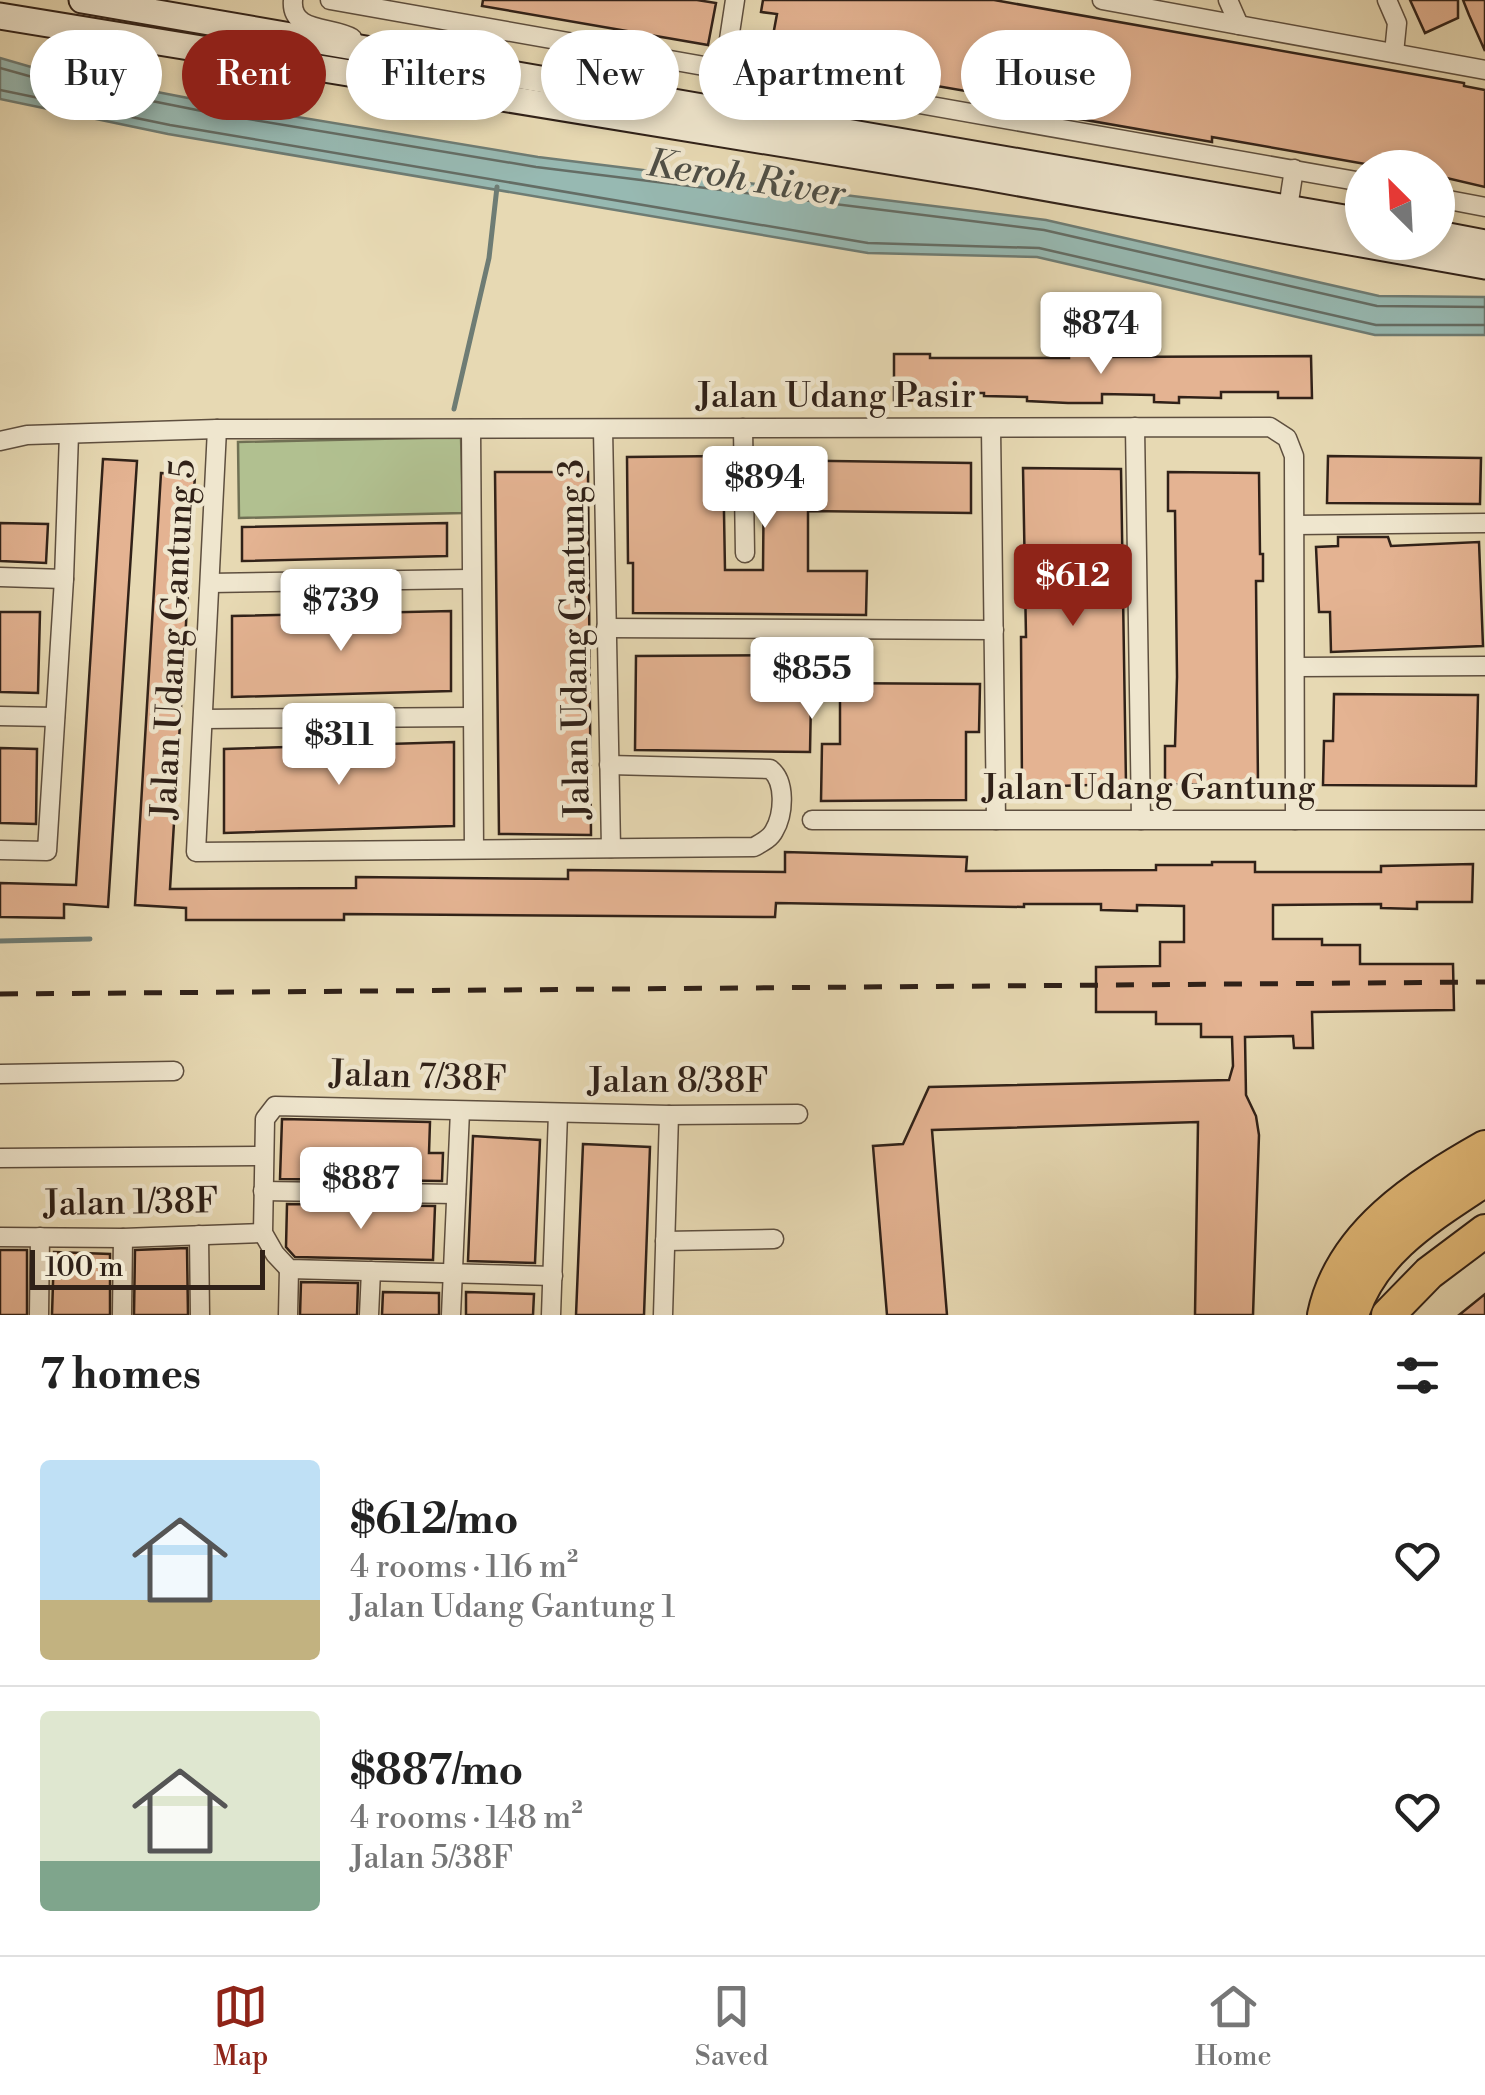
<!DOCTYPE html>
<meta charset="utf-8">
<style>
:root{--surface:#fff;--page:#f2f2f2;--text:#222;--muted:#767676;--line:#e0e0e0;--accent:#8f2418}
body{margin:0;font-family:"Libre Bodoni",serif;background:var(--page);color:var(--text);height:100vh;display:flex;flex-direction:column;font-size:38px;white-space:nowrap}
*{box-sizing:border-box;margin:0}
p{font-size:32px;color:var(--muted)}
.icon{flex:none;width:55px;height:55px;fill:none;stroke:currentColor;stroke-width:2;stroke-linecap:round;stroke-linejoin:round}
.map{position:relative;height:1315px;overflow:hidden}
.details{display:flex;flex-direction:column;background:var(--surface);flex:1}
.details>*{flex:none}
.banner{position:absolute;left:30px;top:30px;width:1425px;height:90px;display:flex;gap:20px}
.needle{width:65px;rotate:336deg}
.controls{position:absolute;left:1345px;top:150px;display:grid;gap:20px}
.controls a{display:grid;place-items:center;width:110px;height:110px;border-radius:50%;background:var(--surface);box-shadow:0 5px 15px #0003;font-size:50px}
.scale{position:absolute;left:30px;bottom:25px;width:235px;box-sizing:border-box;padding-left:10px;border:5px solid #302118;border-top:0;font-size:28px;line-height:35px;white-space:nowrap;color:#302118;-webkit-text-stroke:8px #efe6ce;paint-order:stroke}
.price{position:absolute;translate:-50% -85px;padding:0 22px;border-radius:10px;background:#fff;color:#222;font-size:32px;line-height:65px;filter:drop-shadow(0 2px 5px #0008)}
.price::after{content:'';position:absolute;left:50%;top:60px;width:30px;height:22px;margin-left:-15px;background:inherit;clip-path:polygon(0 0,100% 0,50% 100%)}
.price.active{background:var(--accent);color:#fff}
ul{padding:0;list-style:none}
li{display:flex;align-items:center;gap:30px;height:250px;padding:0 40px}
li+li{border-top:2px solid var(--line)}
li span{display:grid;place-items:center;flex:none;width:280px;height:200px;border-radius:10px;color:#555}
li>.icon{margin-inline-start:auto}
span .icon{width:120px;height:120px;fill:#fffc;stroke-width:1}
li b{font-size:42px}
h2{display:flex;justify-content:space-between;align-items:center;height:120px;padding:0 40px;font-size:42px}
.pill{padding:0 35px;border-radius:45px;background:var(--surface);box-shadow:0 5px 15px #0003;font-size:35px;line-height:90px}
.pill.active{background:var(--accent);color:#fff}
.dock{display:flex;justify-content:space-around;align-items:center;height:140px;border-top:2px solid var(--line);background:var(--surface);font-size:28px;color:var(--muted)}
.dock a{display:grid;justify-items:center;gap:5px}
.dock .active{color:var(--accent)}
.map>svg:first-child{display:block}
</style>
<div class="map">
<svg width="1485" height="1315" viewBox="0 0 1485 1315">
<rect width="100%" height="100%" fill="#e7d9b3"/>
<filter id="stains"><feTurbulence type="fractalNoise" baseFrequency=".002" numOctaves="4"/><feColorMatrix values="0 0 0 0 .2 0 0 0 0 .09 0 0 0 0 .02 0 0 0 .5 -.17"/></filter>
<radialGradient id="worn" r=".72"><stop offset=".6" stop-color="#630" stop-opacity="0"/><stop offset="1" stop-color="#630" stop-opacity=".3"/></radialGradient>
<polygon fill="#b1c090" stroke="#707054" stroke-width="2.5" points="461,437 463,513 239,518 238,442"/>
<polygon fill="#97b9b2" stroke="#6e7c74" stroke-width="2.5" points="0,58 38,69 214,103 538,157 1046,220 1379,296 1485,297 1485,335 1375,335 1037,257 868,253 168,134 0,99"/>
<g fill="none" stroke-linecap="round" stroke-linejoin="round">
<g stroke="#646d65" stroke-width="2.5">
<polyline points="0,68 36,78 212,113 536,167 1044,230 1377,306 1485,307"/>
<polyline points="0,90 170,125 868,243 1039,248 1376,325 1485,325"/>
</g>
<g stroke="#6e7c74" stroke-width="5">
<polyline points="454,409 489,258 497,187"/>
<polyline points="0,941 90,939"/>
</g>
</g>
<g fill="#e4b392" stroke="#302118" stroke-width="2.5">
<polygon points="483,0 697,0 716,3 708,45 482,6"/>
<polygon points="763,0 994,0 1464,83 1464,86 1485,90 1485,187 1438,176 1438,168 1388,168 1212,137 1212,142 988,103 989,95 769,57 777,14 761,12"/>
<polygon points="1410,0 1458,0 1458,18 1425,33"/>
<polygon points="1463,0 1485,0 1485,51 1469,15"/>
<polygon points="1069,352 1102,352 1102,357 1311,356 1312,398 1278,398 1278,392 1221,392 1221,398 1179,397 1179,403 1154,402 1154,395 1102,394 1102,403 1068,403 1027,401 1027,397 984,396 984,393 930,393 930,401 894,400 894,354 930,354 930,358 1069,358"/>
<polygon points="723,456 725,570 763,570 764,460 971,463 971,513 808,511 808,571 867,571 866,615 633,613 633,563 628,563 627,457"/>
<polygon points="1328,456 1481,458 1480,504 1327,503"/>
<polygon points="103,459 137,461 108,907 64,904 64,918 0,917 0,883 76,885"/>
<polygon points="1023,468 1121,469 1126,784 1022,787 1021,637 1026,637"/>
<polygon points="495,472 588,472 591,835 499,834"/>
<polygon points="1168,472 1259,473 1260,554 1263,554 1263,581 1256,581 1258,785 1165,784 1165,746 1175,746 1177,677 1175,511 1168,511"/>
<polygon points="161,473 195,475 170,889 356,888 356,877 568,879 568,870 785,872 785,852 967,857 966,871 1156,870 1156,865 1212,865 1212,862 1255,862 1255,872 1381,872 1381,866 1473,864 1472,902 1417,902 1417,909 1381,908 1381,904 1273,905 1273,939 1322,939 1322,945 1360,945 1360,964 1453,964 1454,1010 1312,1012 1313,1048 1294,1048 1293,1036 1245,1037 1246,1095 1256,1116 1259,1135 1253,1315 1195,1315 1198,1122 932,1130 947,1315 887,1315 873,1146 903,1144 929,1087 1229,1080 1233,1066 1232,1037 1201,1037 1201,1024 1156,1024 1156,1012 1096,1012 1096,967 1160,966 1160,942 1184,942 1184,906 1137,905 1137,911 1101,910 1101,904 1024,904 1024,907 776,903 775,917 344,914 344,920 186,920 186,908 135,905"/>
<polygon points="0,523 48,524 46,563 0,561"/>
<polygon points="447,523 447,556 242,561 242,527"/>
<polygon points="1338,537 1388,537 1391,546 1479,542 1483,646 1331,652 1330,612 1319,612 1316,547 1338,546"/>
<polygon points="451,611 451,691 232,697 232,616"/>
<polygon points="0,612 40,612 38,693 0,692"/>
<polygon points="821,655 821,683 980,684 979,732 966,732 966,800 821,801 822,744 840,744 840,700 811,700 810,752 635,750 636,656"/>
<polygon points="1334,694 1478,695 1476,786 1323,785 1324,741 1333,741"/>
<polygon points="454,742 454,826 224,833 224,749"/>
<polygon points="0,748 37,749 36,824 0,823"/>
<polygon points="282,1119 430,1122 429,1153 443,1153 442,1181 280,1179"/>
<polygon points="473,1136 540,1140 535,1263 468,1261"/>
<polygon points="583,1144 650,1147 644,1315 576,1315"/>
<polygon points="287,1204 435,1206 433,1260 295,1257 286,1247"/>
<polygon points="187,1248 188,1315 134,1315 135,1250"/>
<rect x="0" y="1250" width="27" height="65"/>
<polygon points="54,1252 110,1254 110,1315 52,1315"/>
<polygon points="301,1282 358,1283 357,1315 300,1315"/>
<polygon points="383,1292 439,1293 439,1315 382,1315"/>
<polygon points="466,1292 534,1294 533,1315 466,1315"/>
<polygon points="1485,1294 1485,1315 1459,1315"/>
</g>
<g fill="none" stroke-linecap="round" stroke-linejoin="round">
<g stroke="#5e4f3f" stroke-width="21">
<g id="street">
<path d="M293,0C290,33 332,26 352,38"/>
<polyline points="330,0 1362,182"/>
<polyline points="1102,0 1485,70"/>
<polyline points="1228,0 1239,25"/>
<polyline points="1387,0 1397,23 1394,53"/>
<polyline points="717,118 735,0"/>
<polyline points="1438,198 1485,207"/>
<polyline points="1288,208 1294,169"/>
<polyline points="1135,427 1141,820"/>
<polyline points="743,428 745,553"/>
<polyline points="991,428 996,820"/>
<path d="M217,429L196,852L754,847C761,843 770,839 774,831C784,814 786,781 770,769L609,765"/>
<polyline points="471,429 474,849"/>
<polyline points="603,429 611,848"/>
<polyline points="0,441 27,435 217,429 1270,427 1287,438 1294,456 1295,820"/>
<polyline points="1295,525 1485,523"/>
<polyline points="0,577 64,579"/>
<polyline points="210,583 470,579"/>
<polyline points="606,628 994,630"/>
<polyline points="1296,667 1485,666"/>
<polyline points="0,716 55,717"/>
<polyline points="203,719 472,717"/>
<polyline points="812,820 1485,820"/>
<polyline points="0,850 47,851 64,579 69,434"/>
<polyline points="0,1074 174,1071"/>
<polyline points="0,1158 262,1156"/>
<polyline points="263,1191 456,1194"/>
<polyline points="199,1235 200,1315"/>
<polyline points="0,1237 123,1238 263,1233"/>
<polyline points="665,1241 774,1239"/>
<polyline points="553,1276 289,1269 275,1254 263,1233 265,1119 275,1106 669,1115 798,1114"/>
<polyline points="39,1315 40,1237"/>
<polyline points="122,1315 123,1238"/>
<polyline points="288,1315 289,1269"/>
<polyline points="369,1315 371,1271"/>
<polyline points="451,1315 460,1111"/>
<polyline points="551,1315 558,1113"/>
<polyline points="663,1315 669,1115"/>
</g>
</g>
<g stroke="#302118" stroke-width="29">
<g id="secondary">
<polyline points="82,0 1362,221"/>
<polyline points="0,16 980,176 1485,266"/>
<polyline points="1438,234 1485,243"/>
</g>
</g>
<g stroke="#302118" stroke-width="36">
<g id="highway">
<path d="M1324,1315C1341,1233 1418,1185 1485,1147"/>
<path d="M1352,1315C1372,1250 1431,1216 1485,1180"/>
<polyline points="1388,1315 1429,1273 1485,1231"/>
</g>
</g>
<use href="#street" stroke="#efe6ce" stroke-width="18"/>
<use href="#secondary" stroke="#efe6ce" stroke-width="25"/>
<use href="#highway" stroke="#e4bc7a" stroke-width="32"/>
<polyline stroke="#302118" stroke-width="5" stroke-dasharray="18 18" stroke-linecap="butt" points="0,994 1485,982"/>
</g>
<g text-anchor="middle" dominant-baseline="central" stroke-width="9" stroke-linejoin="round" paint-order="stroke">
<g font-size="35" fill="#302118" stroke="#efe6ce">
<text x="836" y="396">Jalan Udang Pasir</text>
<text transform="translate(174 639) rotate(-87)">Jalan Udang Gantung 5</text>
<text transform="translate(575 639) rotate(-91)">Jalan Udang Gantung 3</text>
<text x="1149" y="788">Jalan Udang Gantung</text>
<text transform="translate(418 1077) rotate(2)">Jalan 7/38F</text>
<text x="678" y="1081">Jalan 8/38F</text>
<text transform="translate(131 1203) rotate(-1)">Jalan 1/38F</text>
</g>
<g font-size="38" font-style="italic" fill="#4f4f46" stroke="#efe6ce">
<text transform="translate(746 179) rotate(9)">Keroh River</text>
</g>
</g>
<rect width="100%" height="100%" filter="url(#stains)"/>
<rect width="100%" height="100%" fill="url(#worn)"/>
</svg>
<div class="controls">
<a><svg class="needle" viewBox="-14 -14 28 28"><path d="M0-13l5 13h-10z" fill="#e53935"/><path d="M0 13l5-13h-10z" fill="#767676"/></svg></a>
</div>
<div class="scale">100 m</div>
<b class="price" style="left:1101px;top:377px">$874</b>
<b class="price" style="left:765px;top:531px">$894</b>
<b class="price active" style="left:1073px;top:629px">$612</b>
<b class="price" style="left:341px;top:654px">$739</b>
<b class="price" style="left:812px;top:722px">$855</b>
<b class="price" style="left:339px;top:788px">$311</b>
<b class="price" style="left:361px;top:1232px">$887</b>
<div class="banner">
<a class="pill">Buy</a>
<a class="pill active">Rent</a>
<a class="pill">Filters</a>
<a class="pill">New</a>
<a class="pill">Apartment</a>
<a class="pill">House</a>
</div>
</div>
<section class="details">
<h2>7 homes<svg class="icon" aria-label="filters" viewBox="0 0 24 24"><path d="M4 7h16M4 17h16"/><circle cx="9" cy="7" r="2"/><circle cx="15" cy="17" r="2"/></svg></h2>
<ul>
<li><span style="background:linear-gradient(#bfe0f5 70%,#c2b280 0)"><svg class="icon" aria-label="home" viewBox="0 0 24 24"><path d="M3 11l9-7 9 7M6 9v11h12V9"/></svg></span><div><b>$612/mo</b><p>4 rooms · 116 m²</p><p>Jalan Udang Gantung 1</p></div><svg class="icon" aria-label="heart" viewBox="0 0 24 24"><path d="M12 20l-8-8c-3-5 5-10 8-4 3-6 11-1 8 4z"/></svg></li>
<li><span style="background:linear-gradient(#dfe7d0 75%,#7fa58c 0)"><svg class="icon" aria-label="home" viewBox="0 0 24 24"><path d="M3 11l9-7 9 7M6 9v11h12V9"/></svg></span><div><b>$887/mo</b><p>4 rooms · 148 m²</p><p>Jalan 5/38F</p></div><svg class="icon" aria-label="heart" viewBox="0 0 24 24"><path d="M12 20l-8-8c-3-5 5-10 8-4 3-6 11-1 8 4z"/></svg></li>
</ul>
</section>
<nav class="dock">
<a class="active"><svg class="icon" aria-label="map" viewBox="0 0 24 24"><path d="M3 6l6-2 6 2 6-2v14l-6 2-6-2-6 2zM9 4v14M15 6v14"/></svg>Map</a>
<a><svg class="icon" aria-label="saved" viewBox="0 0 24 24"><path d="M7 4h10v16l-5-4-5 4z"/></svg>Saved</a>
<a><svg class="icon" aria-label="home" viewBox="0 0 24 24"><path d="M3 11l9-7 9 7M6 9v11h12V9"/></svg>Home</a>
</nav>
